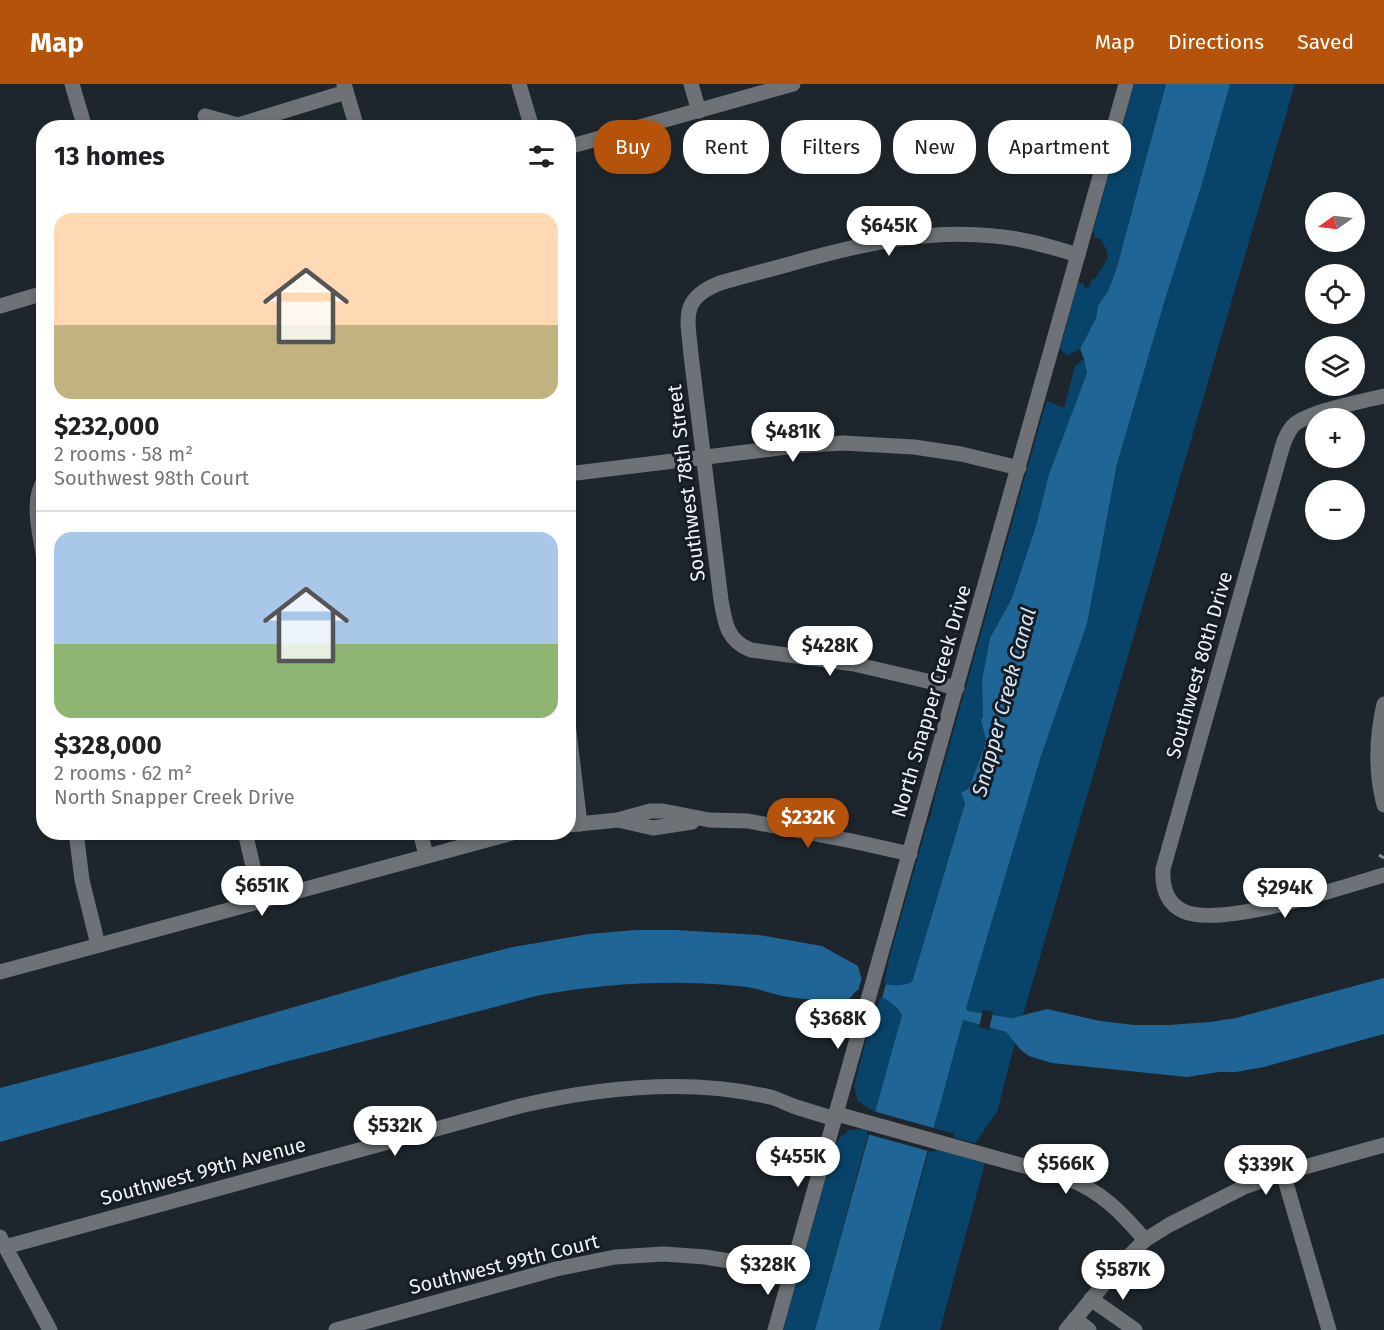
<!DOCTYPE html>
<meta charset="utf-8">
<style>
:root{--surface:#fff;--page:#f2f2f2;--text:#202124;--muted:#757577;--line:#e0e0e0;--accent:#b45309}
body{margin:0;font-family:"Fira Sans",sans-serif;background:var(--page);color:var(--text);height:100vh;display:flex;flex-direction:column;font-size:22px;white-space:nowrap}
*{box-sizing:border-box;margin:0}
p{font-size:20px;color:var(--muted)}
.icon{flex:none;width:33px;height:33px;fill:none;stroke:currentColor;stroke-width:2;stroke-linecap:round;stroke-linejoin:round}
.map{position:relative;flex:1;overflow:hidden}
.sheet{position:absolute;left:36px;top:36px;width:540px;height:720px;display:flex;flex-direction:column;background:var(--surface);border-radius:24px;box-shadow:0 3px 9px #0003}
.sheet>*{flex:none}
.top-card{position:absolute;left:594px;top:36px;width:570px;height:54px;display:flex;gap:12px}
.needle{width:39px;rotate:256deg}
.tools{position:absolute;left:1305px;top:108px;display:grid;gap:12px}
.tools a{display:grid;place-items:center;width:60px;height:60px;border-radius:50%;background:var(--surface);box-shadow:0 3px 9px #0003;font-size:30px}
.price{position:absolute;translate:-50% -51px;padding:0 14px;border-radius:21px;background:#fff;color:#222;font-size:20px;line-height:39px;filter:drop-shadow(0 2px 3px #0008)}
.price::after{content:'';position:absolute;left:50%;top:36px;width:18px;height:14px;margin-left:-9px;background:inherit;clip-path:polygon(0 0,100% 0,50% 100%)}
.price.on{background:var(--accent);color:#fff}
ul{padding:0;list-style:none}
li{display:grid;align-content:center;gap:12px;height:318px;padding:0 18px}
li+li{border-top:2px solid var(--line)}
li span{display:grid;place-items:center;height:186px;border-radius:18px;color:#555}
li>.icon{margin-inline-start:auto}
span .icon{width:108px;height:108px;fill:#fffc;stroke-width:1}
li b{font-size:26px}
h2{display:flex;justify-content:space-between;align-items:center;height:72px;padding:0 18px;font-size:26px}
.pill{padding:0 21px;border-radius:24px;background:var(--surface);box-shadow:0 3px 9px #0003;font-size:21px;line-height:54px}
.pill.on{background:var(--accent);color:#fff}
header{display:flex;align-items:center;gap:36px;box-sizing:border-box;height:84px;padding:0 30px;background:var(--accent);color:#fff}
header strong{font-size:28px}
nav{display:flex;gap:33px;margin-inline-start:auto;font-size:21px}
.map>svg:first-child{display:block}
</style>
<header>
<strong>Map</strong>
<nav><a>Map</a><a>Directions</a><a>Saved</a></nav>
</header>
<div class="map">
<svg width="1384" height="1246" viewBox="0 0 1384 1246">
<rect width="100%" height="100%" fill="#1e262d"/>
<g fill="#084369">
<polygon points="1134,0 1166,0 1117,183 1108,207 1097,226 1096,234 1080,265 1067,272 1060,264 1078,199 1083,199 1085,205 1090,202 1091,196 1096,194 1108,174 1107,167 1100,154 1094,154 1095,150 1093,147"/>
<polygon points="1230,0 1295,0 1023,931 1012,934 968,927 966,924 1041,672 1087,540 1117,380 1164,219 1202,100"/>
<polygon points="1084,275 1087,289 1049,390 1036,442 1012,514 990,554 982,596 983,633 982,639 986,656 969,704 963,707 962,713 965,718 912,898 906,901 886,901 884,899 890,871 927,741 931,731 934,716 1043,329 1047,317 1064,324 1075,282"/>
<polygon points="882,913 893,919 902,931 891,976 875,1028 858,1017 854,1002 867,953 869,953 880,914"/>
<polygon points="963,936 1006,948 1015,959 997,1028 975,1059 955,1054 954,1049 934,1045 944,1001"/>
<polygon points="859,1045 867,1046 868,1050 815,1246 783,1246 835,1062 841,1052 847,1049 847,1047"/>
<polygon points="936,1065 985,1079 940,1246 879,1246 929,1066 935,1068"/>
</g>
<path fill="#1f6595" d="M1166,0H1230L1202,100L1164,219L1117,380L1087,540L1041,672L966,924L968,927L1012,934L1047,925L1100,937L1135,941H1169L1210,938L1236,934L1384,894V950L1264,983L1236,988H1219L1187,993L1052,979L1029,972L1021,966L1006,948L963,936L879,1246H815L902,931C892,914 875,910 857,906L847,917C825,916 803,916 782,912C770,909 759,905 746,903C677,895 608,899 540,911L266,983L0,1058V1004L152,964L426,885L513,863L589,850L636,846H676L759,851L822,862L858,882L861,893C874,899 898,905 912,898L965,719L961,709L969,704L983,666L986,656L981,636L983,633L982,596L990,554L1012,514L1036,442L1049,390L1087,289L1084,275L1080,265L1096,234L1098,222L1108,207L1117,183Z"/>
<g fill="#1e262d">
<polygon points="862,893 886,900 882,914 858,907"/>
<polygon points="983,926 993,928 989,946 979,943"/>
<polygon points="873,1027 937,1045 932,1068 867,1050"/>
</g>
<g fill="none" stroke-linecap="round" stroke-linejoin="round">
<polyline stroke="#82898f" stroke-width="3" stroke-dasharray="6 3" stroke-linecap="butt" points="1379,771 1384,774"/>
<g stroke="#6e7276" stroke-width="15">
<polyline points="72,0 85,44"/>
<polyline points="344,0 357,44"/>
<polyline points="519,0 532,44"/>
<polyline points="691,0 699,27"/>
<polyline points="205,32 238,41 346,8"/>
<polyline points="568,63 793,0"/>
<polyline points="0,222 44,209"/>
<path d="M1384,312C1364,317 1304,328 1292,343C1283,354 1281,369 1277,382L1163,785C1162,803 1166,819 1183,827C1220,845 1342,803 1384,791"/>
<polyline points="568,390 795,362 843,359 914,363 961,370 1019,384"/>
<path d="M44,397C30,418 41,453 44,476"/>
<path d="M957,604L854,580L751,566C727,557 725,539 721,516L691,271C688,235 679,215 720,199C748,191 776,184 804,176C867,159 928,145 994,152C1023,154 1051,163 1078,171"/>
<path d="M1384,620C1376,655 1375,687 1384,721"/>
<polyline points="568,639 580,740"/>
<polyline points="618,736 653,744 692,738"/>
<polyline points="568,741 618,736 650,727 663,727 709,736 748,737 852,757 910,770"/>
<polyline points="76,748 82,796 98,861"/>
<polyline points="245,748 261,817"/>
<polyline points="420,748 426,771"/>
<polyline points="0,888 516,748"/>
<path d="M837,1030L1067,1094C1102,1108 1121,1128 1145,1156"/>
<polyline points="1283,1089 1329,1246"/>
<polyline points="0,1153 50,1246"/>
<path d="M5,1163L520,1022C601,1003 689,994 770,1013C779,1015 787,1020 796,1023C809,1027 822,1031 835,1035"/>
<polyline points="1091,1215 1135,1246"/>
<polyline points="1075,1235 1089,1246"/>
<polyline points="336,1246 556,1185 615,1173 664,1170 705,1173 792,1187"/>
<polyline points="775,1246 1126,0"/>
<polyline points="1066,1246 1118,1183 1145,1156 1169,1141 1244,1103 1283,1089 1384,1061"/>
</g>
</g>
<g text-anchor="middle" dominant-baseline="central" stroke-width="6" stroke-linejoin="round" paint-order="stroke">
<g font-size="20" fill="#eff4f9" stroke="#151d23">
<text transform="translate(686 399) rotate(-97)">Southwest 78th Street</text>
<text transform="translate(1199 581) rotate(-74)">Southwest 80th Drive</text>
<text transform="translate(931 617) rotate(-74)">North Snapper Creek Drive</text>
<text transform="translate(203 1087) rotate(-15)">Southwest 99th Avenue</text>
<text transform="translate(504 1180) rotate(-14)">Southwest 99th Court</text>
</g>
<g font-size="21" font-style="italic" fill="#d1e5f7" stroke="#151d23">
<text transform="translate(1004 618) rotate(-75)">Snapper Creek Canal</text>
</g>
</g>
</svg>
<div class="tools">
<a><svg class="needle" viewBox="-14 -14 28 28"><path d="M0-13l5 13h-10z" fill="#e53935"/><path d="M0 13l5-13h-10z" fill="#757577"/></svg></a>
<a><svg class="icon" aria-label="locate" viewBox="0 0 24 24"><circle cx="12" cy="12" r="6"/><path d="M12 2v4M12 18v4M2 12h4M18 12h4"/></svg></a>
<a><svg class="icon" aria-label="layers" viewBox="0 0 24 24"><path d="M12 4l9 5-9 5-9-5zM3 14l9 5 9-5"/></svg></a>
<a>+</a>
<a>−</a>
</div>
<b class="price" style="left:889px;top:173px">$645K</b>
<b class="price" style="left:793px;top:379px">$481K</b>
<b class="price" style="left:830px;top:593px">$428K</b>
<b class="price on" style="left:808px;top:765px">$232K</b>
<b class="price" style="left:262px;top:833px">$651K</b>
<b class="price" style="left:1285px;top:835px">$294K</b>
<b class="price" style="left:838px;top:966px">$368K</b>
<b class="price" style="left:395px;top:1073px">$532K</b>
<b class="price" style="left:798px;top:1104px">$455K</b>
<b class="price" style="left:1066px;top:1111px">$566K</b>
<b class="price" style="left:1266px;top:1112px">$339K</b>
<b class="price" style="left:768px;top:1212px">$328K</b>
<b class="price" style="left:1123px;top:1217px">$587K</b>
<div class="top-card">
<a class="pill on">Buy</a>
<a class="pill">Rent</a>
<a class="pill">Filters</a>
<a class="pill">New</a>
<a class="pill">Apartment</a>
</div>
<section class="sheet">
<h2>13 homes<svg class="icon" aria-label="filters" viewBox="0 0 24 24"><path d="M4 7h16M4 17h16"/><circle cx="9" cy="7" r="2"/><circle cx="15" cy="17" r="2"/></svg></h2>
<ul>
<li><span style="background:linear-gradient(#ffd9b3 60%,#c2b280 0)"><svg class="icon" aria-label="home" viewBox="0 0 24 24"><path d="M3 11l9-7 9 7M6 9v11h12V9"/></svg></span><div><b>$232,000</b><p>2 rooms · 58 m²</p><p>Southwest 98th Court</p></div></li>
<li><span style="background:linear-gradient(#a9c7e8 60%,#8fb573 0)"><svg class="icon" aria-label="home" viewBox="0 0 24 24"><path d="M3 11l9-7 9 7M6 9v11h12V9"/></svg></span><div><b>$328,000</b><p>2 rooms · 62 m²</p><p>North Snapper Creek Drive</p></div></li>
</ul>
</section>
</div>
